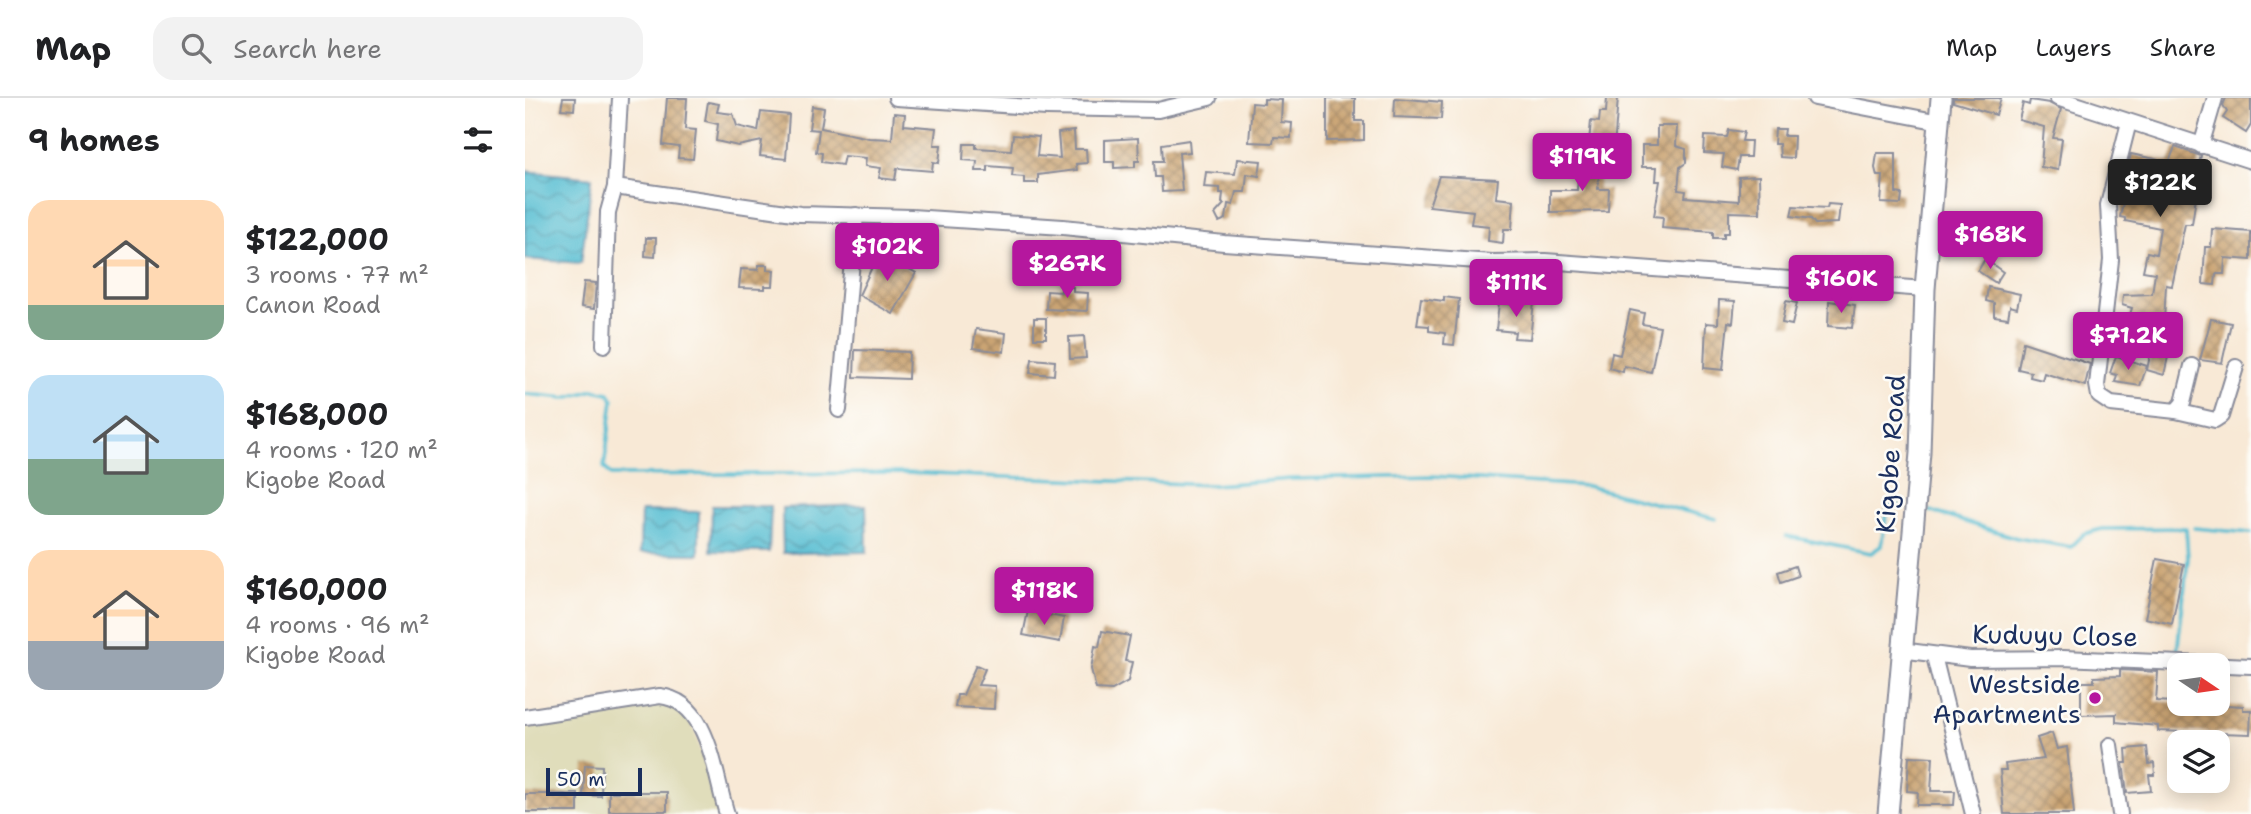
<!DOCTYPE html>
<meta charset="utf-8">
<style>
:root{--surface:#fff;--page:#f2f2f2;--text:#202124;--muted:#757577;--line:#e0e0e0;--accent:#b5179e}
body{margin:0;font-family:"Shantell Sans",sans-serif;background:var(--page);color:var(--text);height:100vh;display:flex;flex-direction:column;font-size:26px;white-space:nowrap}
*{box-sizing:border-box;margin:0}
p{font-size:23px;color:var(--muted)}
.icon{flex:none;width:38px;height:38px;fill:none;stroke:currentColor;stroke-width:2;stroke-linecap:round;stroke-linejoin:round}
.map{position:relative;flex:1;overflow:hidden}
.sheet{display:flex;flex-direction:column;background:var(--surface);width:525px}
.sheet>*{flex:none}
.needle{width:46px;rotate:103deg}
.controls{position:absolute;left:1642px;top:555px;display:grid;gap:14px}
.controls a{display:grid;place-items:center;width:63px;height:63px;border-radius:14px;background:var(--surface);box-shadow:0 4px 18px #0003;font-size:35px}
.scale{position:absolute;left:21px;bottom:18px;width:96px;box-sizing:border-box;padding-left:7px;border:4px solid #1b2f5e;border-top:0;font-size:19px;line-height:24px;white-space:nowrap;color:#1b2f5e;-webkit-text-stroke:5px #fdfcf7;paint-order:stroke}
.price{position:absolute;translate:-50% -60px;padding:0 16px;border-radius:7px;background:var(--accent);color:#fff;font-size:23px;line-height:46px;filter:drop-shadow(0 2px 4px #0008)}
.price::after{content:'';position:absolute;left:50%;top:42px;width:21px;height:16px;margin-left:-10px;background:inherit;clip-path:polygon(0 0,100% 0,50% 100%)}
.price.active{background:#222;color:#fff}
ul{padding:0;list-style:none}
li{display:flex;align-items:center;gap:21px;height:175px;padding:0 28px}
li span{display:grid;place-items:center;flex:none;width:196px;height:140px;border-radius:21px;color:#555}
li>.icon{margin-inline-start:auto}
span .icon{width:84px;height:84px;fill:#fffc;stroke-width:1}
li b{font-size:30px}
h2{display:flex;justify-content:space-between;align-items:center;height:84px;padding:0 28px;font-size:30px}
header{display:flex;align-items:center;gap:42px;box-sizing:border-box;height:98px;padding:0 35px;background:var(--surface);border-bottom:2px solid var(--line)}
header strong{font-size:33px}
nav{display:flex;gap:38px;margin-inline-start:auto;font-size:24px}
.search{width:490px;height:63px;background:var(--page);display:flex;align-items:center;gap:18px;box-sizing:border-box;padding:0 24px;border-radius:21px;color:var(--muted);font-size:26px}
main{display:flex;flex:1;min-height:0}
.map>svg:first-child{display:block}
</style>
<header>
<strong>Map</strong>
<div class="search"><svg class="icon" aria-label="search" viewBox="0 0 24 24"><circle cx="10" cy="10" r="6"/><path d="M15 15l6 6"/></svg>Search here</div>
<nav><a>Map</a><a>Layers</a><a>Share</a></nav>
</header>
<main>
<section class="sheet">
<h2>9 homes<svg class="icon" aria-label="filters" viewBox="0 0 24 24"><path d="M4 7h16M4 17h16"/><circle cx="9" cy="7" r="2"/><circle cx="15" cy="17" r="2"/></svg></h2>
<ul>
<li><span style="background:linear-gradient(#ffd9b3 75%,#7fa58c 0)"><svg class="icon" aria-label="home" viewBox="0 0 24 24"><path d="M3 11l9-7 9 7M6 9v11h12V9"/></svg></span><div><b>$122,000</b><p>3 rooms · 77 m²</p><p>Canon Road</p></div></li>
<li><span style="background:linear-gradient(#bfe0f5 60%,#7fa58c 0)"><svg class="icon" aria-label="home" viewBox="0 0 24 24"><path d="M3 11l9-7 9 7M6 9v11h12V9"/></svg></span><div><b>$168,000</b><p>4 rooms · 120 m²</p><p>Kigobe Road</p></div></li>
<li><span style="background:linear-gradient(#ffd9b3 65%,#9aa5b1 0)"><svg class="icon" aria-label="home" viewBox="0 0 24 24"><path d="M3 11l9-7 9 7M6 9v11h12V9"/></svg></span><div><b>$160,000</b><p>4 rooms · 96 m²</p><p>Kigobe Road</p></div></li>
</ul>
</section>
<div class="map">
<svg width="1726" height="716" viewBox="0 0 1726 716">
<defs>
<pattern id="water-waves" width="16" height="10" patternUnits="userSpaceOnUse" patternTransform="scale(1.75)"><rect width="16" height="10" fill="#55bdd2"/><path d="M0 5q4-4 8 0t8 0" fill="none" stroke="#469aae"/></pattern>
<pattern id="building-cross-hatch" width="8" height="8" patternUnits="userSpaceOnUse" patternTransform="scale(1.75)"><rect width="8" height="8" fill="#caa473"/><path d="M0 0l8 8M0 8l8-8" fill="none" stroke="#a38662"/></pattern>
</defs>
<rect width="100%" height="100%" fill="#fdfcf7"/>
<filter id="ink" filterUnits="userSpaceOnUse"><feTurbulence type="fractalNoise" baseFrequency=".0143" numOctaves="2"/><feDisplacementMap in="SourceGraphic" scale="14" xChannelSelector="R" yChannelSelector="G"/><feConvolveMatrix kernelMatrix="1 2 1 2 8 2 1 2 1" color-interpolation-filters="sRGB"/></filter>
<filter id="wash" filterUnits="userSpaceOnUse"><feTurbulence type="fractalNoise" baseFrequency=".00686" numOctaves="4" result="noise"/><feDisplacementMap in="SourceGraphic" scale="28" xChannelSelector="R" yChannelSelector="G"/><feGaussianBlur stdDeviation="1.57" result="paint"/><feColorMatrix in="noise" values="0 0 0 0 0 0 0 0 0 0 0 0 0 0 0 0 0 1.4 0 .05"/><feComposite in="paint" operator="in"/></filter>
<g filter="url(#wash)">
<rect width="100%" height="100%" fill="#f8e9d6"/>
<polygon fill="#e0ddbb" points="130,604 147,607 160,617 168,629 195,716 0,716 0,631 40,618"/>
<g fill="url(#water-waves)" stroke="#387698" stroke-width="2">
<polygon points="0,73 67,80 56,165 0,161"/>
<polygon points="341,407 342,454 258,455 257,410"/>
<polygon points="187,408 246,408 244,454 186,453"/>
<polygon points="116,413 174,414 174,456 115,455"/>
</g>
<g fill="none" stroke-linecap="round" stroke-linejoin="round">
<g stroke="#55bdd2" stroke-width="3.5">
<polyline points="0,296 41,300 69,292 84,295 88,302 79,369 86,377 380,375 688,387 766,381 908,378 1062,388 1191,421"/>
<polyline points="1405,413 1492,440 1546,449 1559,436 1577,431 1661,430 1663,460 1652,555 1661,558"/>
<polyline points="1669,430 1726,435"/>
<polyline points="1261,438 1346,455 1356,448 1363,408 1374,407"/>
</g>
</g>
<g id="blocks">
<g fill="url(#building-cross-hatch)">
<polygon points="38,0 50,0 49,12 36,11"/>
<polygon points="142,0 162,0 160,31 171,32 168,61 153,60 154,49 138,47"/>
<polygon points="802,0 830,0 830,23 839,23 839,42 802,43"/>
<polygon points="870,0 917,4 916,21 869,19"/>
<polygon points="1082,0 1093,0 1088,63 1071,61 1072,45 1064,44 1066,23 1074,24 1075,14 1081,14"/>
<polygon points="1428,0 1476,0 1471,17 1428,4"/>
<polygon points="1701,0 1726,0 1726,27 1721,35 1698,20 1702,14 1698,7"/>
<polygon points="739,1 757,2 756,24 767,25 766,40 749,39 748,45 724,44 727,5 739,6"/>
<polygon points="1505,2 1524,5 1536,11 1528,40 1537,41 1533,72 1516,69 1519,29 1494,22 1498,5 1504,7"/>
<polygon points="183,4 194,6 192,14 208,16 212,28 233,33 236,14 264,17 261,61 235,58 237,43 213,48 191,43 193,26 180,23"/>
<polygon points="287,8 299,10 296,30 344,40 367,41 369,15 380,16 379,27 411,30 409,47 416,47 414,65 408,64 407,73 372,70 370,82 354,80 356,70 340,68 341,60 319,58 317,67 296,64 297,55 291,54 294,32 284,31"/>
<polygon points="1132,28 1152,28 1151,48 1161,51 1161,65 1155,69 1153,92 1161,93 1160,99 1214,103 1214,79 1234,78 1235,115 1204,114 1204,135 1199,135 1199,140 1188,140 1188,134 1137,130 1138,119 1129,118 1135,83 1131,83 1132,69 1117,69 1117,47 1132,47"/>
<polygon points="1250,31 1260,31 1259,38 1269,38 1268,60 1255,59 1254,46 1249,46"/>
<polygon points="1204,32 1219,34 1217,43 1226,43 1225,59 1214,59 1212,72 1197,69 1199,56 1179,55 1180,38 1202,39"/>
<polygon points="549,33 550,51 561,51 562,65 551,66 552,72 513,77 513,85 499,85 499,79 487,78 488,70 463,68 463,73 451,73 452,63 438,62 439,46 451,46 451,50 486,52 488,37 514,39 512,58 535,60 533,35"/>
<polygon points="613,40 614,63 610,63 610,69 589,70 589,64 580,64 580,42"/>
<polygon points="664,42 665,54 654,55 657,93 637,94 636,79 630,79 629,63 638,63 637,46"/>
<polygon points="1650,49 1676,58 1668,84 1673,85 1667,126 1660,126 1647,188 1641,187 1639,223 1604,220 1607,210 1597,207 1598,197 1627,196 1630,175 1618,173 1622,154 1631,156 1635,130 1600,123 1600,120 1595,119 1598,105 1594,104 1606,56 1644,64"/>
<polygon points="1352,55 1371,55 1371,95 1377,96 1376,106 1356,105 1358,78 1352,78 1350,70"/>
<polygon points="712,61 736,63 734,78 722,76 720,94 711,94 708,107 703,106 701,121 694,124 690,116 699,106 697,105 698,95 695,95 695,90 679,89 681,74 710,76"/>
<polygon points="1054,65 1075,66 1073,91 1084,91 1083,113 1025,114 1025,92 1052,92"/>
<polygon points="914,78 973,81 971,100 989,102 987,131 979,131 978,145 963,143 964,128 946,126 948,113 904,108"/>
<polygon points="1303,106 1315,107 1313,125 1290,126 1286,121 1266,118 1268,108 1302,110"/>
<polygon points="1687,131 1726,134 1726,162 1700,160 1699,176 1691,176 1690,187 1678,186 1680,149 1686,149"/>
<polygon points="121,140 131,140 130,159 120,158"/>
<polygon points="354,154 391,175 368,216 334,197"/>
<polygon points="1460,161 1478,174 1471,185 1453,173"/>
<polygon points="233,167 242,167 242,172 249,172 248,188 240,188 240,191 214,190 216,171 233,172"/>
<polygon points="59,184 71,185 69,211 56,209"/>
<polygon points="536,189 548,189 548,194 563,195 562,213 521,211 522,193 536,194"/>
<polygon points="1463,189 1495,196 1492,210 1485,208 1483,220 1469,218 1469,205 1461,203"/>
<polygon points="919,199 934,201 929,247 919,246 920,235 904,233 904,228 892,227 896,200 919,203"/>
<polygon points="996,202 1009,204 1005,241 989,240 990,234 971,232 974,205 996,207"/>
<polygon points="1194,202 1210,203 1208,225 1203,224 1198,272 1179,270 1181,225 1193,226"/>
<polygon points="1261,203 1272,205 1267,227 1257,225"/>
<polygon points="1304,203 1330,207 1327,230 1303,228"/>
<polygon points="1105,212 1119,215 1117,226 1135,229 1126,274 1099,268 1098,274 1084,270 1087,255 1095,257"/>
<rect x="509" y="220" width="12" height="20"/>
<polygon points="1686,221 1706,225 1697,265 1675,262"/>
<polygon points="1632,222 1650,227 1639,277 1622,272"/>
<polygon points="451,231 481,235 479,254 448,250"/>
<polygon points="559,238 561,260 545,261 544,239"/>
<polygon points="1498,244 1565,266 1560,288 1519,275 1517,282 1505,279 1506,274 1493,271"/>
<polygon points="330,252 384,254 383,281 329,279"/>
<polygon points="1591,258 1622,268 1615,288 1590,284 1592,277 1585,275"/>
<polygon points="507,261 530,263 529,277 505,275"/>
<polygon points="1632,461 1659,466 1647,526 1620,520"/>
<polygon points="1270,468 1273,478 1256,484 1253,474"/>
<polygon points="503,513 539,520 535,544 498,537"/>
<polygon points="577,533 605,538 600,563 607,564 603,583 587,592 571,591 566,571 570,548 574,549"/>
<polygon points="451,567 460,571 453,587 470,588 469,611 430,609 432,597 438,597"/>
<polygon points="1595,572 1633,574 1631,603 1718,608 1718,612 1726,612 1725,636 1633,633 1633,628 1591,624 1591,616 1556,617 1556,584 1569,584 1569,579 1595,578"/>
<polygon points="1527,635 1532,651 1542,649 1549,716 1479,716 1475,672 1481,672 1480,666 1519,661 1512,640"/>
<polygon points="1622,649 1624,666 1629,665 1630,677 1624,677 1626,693 1602,695 1598,665 1602,665 1601,651"/>
<polygon points="1384,658 1408,659 1406,693 1430,693 1429,707 1392,707 1393,694 1382,693"/>
<polygon points="60,667 77,668 76,698 58,697"/>
<rect x="84" y="694" width="58" height="19"/>
<rect x="0" y="696" width="53" height="18"/>
</g>
</g>
</g>
<g filter="url(#ink)">
<use href="#blocks" fill-opacity="0" stroke="#8a8c9a" stroke-width="2"/>
<g fill="none" stroke-linecap="round" stroke-linejoin="round">
<g stroke="#8a8c9a" stroke-width="18">
<g id="street">
<polyline points="95,0 90,89 275,116 386,119 538,129 699,145 967,164 1020,163 1400,191"/>
<polyline points="371,0 522,10 633,12 684,0"/>
<polyline points="1290,0 1415,24"/>
<polyline points="1532,0 1726,63"/>
<polyline points="1604,24 1583,107 1586,162 1572,287 1574,298 1586,306 1651,313 1658,305 1667,268"/>
<polyline points="1676,48 1690,0"/>
<polyline points="79,247 83,114 90,89"/>
<polyline points="314,312 331,117"/>
<polyline points="1651,313 1690,322 1696,318 1711,269"/>
<polyline points="1376,552 1445,561 1538,560 1726,568"/>
<polyline points="1409,558 1448,716"/>
<path d="M0,619L135,598C185,603 189,677 202,716"/>
<polyline points="1585,647 1595,716"/>
</g>
</g>
<g stroke="#8a8c9a" stroke-width="23">
<polyline id="secondary" points="1363,716 1395,355 1400,191 1416,0"/>
</g>
<use href="#street" stroke="#fff" stroke-width="14"/>
<use href="#secondary" stroke="#fff" stroke-width="19"/>
</g>
</g>
<circle fill="#b5179e" stroke="#fdfcf7" stroke-width="2.5" cx="1570" cy="600" r="7"/>
<g text-anchor="middle" dominant-baseline="central" stroke-width="5" stroke-linejoin="round" paint-order="stroke">
<g font-size="26" fill="#1b2f5e" stroke="#fdfcf7">
<text transform="translate(1365 356) rotate(-86)">Kigobe Road</text>
<text transform="translate(1530 537) rotate(1)">Kuduyu Close</text>
</g>
<g font-size="26" fill="#1b2f5e" stroke="#fdfcf7" text-anchor="end">
<text x="1556" y="585">Westside<tspan x="1556" dy="30">Apartments</tspan></text>
</g>
</g>
</svg>
<div class="controls">
<a><svg class="needle" viewBox="-14 -14 28 28"><path d="M0-13l5 13h-10z" fill="#e53935"/><path d="M0 13l5-13h-10z" fill="#757577"/></svg></a>
<a><svg class="icon" aria-label="layers" viewBox="0 0 24 24"><path d="M12 4l9 5-9 5-9-5zM3 14l9 5 9-5"/></svg></a>
</div>
<div class="scale">50 m</div>
<b class="price" style="left:1057px;top:95px">$119K</b>
<b class="price active" style="left:1635px;top:121px">$122K</b>
<b class="price" style="left:1465px;top:173px">$168K</b>
<b class="price" style="left:362px;top:185px">$102K</b>
<b class="price" style="left:542px;top:202px">$267K</b>
<b class="price" style="left:1316px;top:217px">$160K</b>
<b class="price" style="left:991px;top:221px">$111K</b>
<b class="price" style="left:1603px;top:274px">$71.2K</b>
<b class="price" style="left:519px;top:529px">$118K</b>
</div>
</main>
